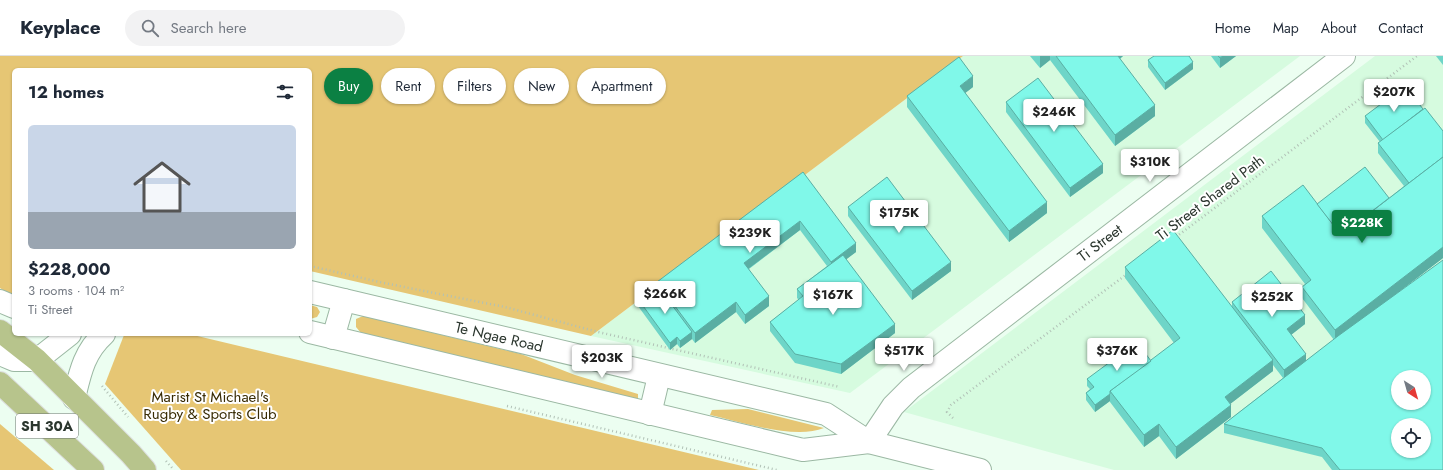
<!DOCTYPE html>
<meta charset="utf-8">
<style>
:root{--surface:#fff;--page:#f2f2f3;--text:#1f2937;--muted:#747a83;--line:#e0e1e3;--accent:#0b8043}
body{margin:0;font-family:Jost,sans-serif;background:var(--page);color:var(--text);height:100vh;display:flex;flex-direction:column;font-size:15px;white-space:nowrap}
*{box-sizing:border-box;margin:0}
p{font-size:13px;color:var(--muted)}
.icon{flex:none;width:22px;height:22px;fill:none;stroke:currentColor;stroke-width:2;stroke-linecap:round;stroke-linejoin:round}
.map{position:relative;flex:1;overflow:hidden}
.details{position:absolute;left:12px;top:12px;width:300px;height:268px;display:flex;flex-direction:column;background:var(--surface);border-radius:6px;box-shadow:0 1px 3px #0004}
.details>*{flex:none}
.guide{position:absolute;left:324px;top:12px;width:380px;height:36px;display:flex;gap:8px}
.needle{width:26px;rotate:143deg}
.buttons{position:absolute;left:1391px;top:314px;display:grid;gap:8px}
.buttons a{display:grid;place-items:center;width:40px;height:40px;border-radius:50%;background:var(--surface);box-shadow:0 1px 3px #0004;font-size:20px}
.price{position:absolute;translate:-50% -34px;padding:0 9px;border-radius:4px;background:#fff;color:#222;font-size:13px;line-height:26px;filter:drop-shadow(0 1px 2px #0008)}
.price::after{content:'';position:absolute;left:50%;top:24px;width:12px;height:9px;margin-left:-6px;background:inherit;clip-path:polygon(0 0,100% 0,50% 100%)}
.price.active{background:var(--accent);color:#fff}
ul{padding:0;list-style:none}
li{display:grid;align-content:center;gap:8px;height:212px;padding:0 16px}
li+li{border-top:1px solid var(--line)}
li span{display:grid;place-items:center;height:124px;border-radius:6px;color:#555}
li>.icon{margin-inline-start:auto}
span .icon{width:72px;height:72px;fill:#fffc;stroke-width:1}
li b{font-size:17px}
h2{display:flex;justify-content:space-between;align-items:center;height:48px;padding:0 16px;font-size:17px}
.chip{padding:0 14px;border-radius:18px;background:var(--surface);box-shadow:0 1px 3px #0004;font-size:14px;line-height:36px}
.chip.active{background:var(--accent);color:#fff}
header{display:flex;align-items:center;gap:24px;box-sizing:border-box;height:56px;padding:0 20px;background:var(--surface);border-bottom:1px solid var(--line)}
header strong{font-size:19px}
nav{display:flex;gap:22px;margin-inline-start:auto;font-size:14px}
.search{width:280px;height:36px;background:var(--page);display:flex;align-items:center;gap:10px;box-sizing:border-box;padding:0 14px;border-radius:22px;color:var(--muted);font-size:15px}
.map>svg:first-child{display:block}
</style>
<header>
<strong>Keyplace</strong>
<div class="search"><svg class="icon" aria-label="search" viewBox="0 0 24 24"><circle cx="10" cy="10" r="6"/><path d="M15 15l6 6"/></svg>Search here</div>
<nav><a>Home</a><a>Map</a><a>About</a><a>Contact</a></nav>
</header>
<div class="map">
<svg width="1443" height="414" viewBox="0 0 1443 414">
<rect width="100%" height="100%" fill="#ecfef1"/>
<g fill="#d6fbdf" fill-rule="evenodd">
<polygon points="963,0 1300,0 850,337 591,280"/>
<path d="M1375,0H1443V414H1114L904,356ZM1398,321H1424V347H1398ZM1398,369H1424V395H1398Z"/>
</g>
<g fill="#e6c674">
<polygon points="0,0 963,0 591,280 310,215 310,14 14,14 14,239 6,236 0,232"/>
<polygon points="310,249 317,251 320,256 317,261 310,263"/>
<polygon points="363,260 521,298 575,319 638,338 638,343 361,277 356,271 356,263"/>
<polygon points="134,278 189,278 759,414 181,414 105,328 124,279"/>
<path d="M748,353L824,372C795,384 741,366 710,359L712,354Z"/>
<polygon points="0,368 54,414 0,414"/>
</g>
<g fill="none" stroke-linecap="round" stroke-linejoin="round">
<g stroke="#9bb8a3" stroke-width="24">
<g id="tertiary">
<polyline points="310,236 826,358 869,386 980,414"/>
<polyline points="0,245 14,251"/>
<polyline points="310,276 803,394 869,386"/>
<polyline points="333,282 344,244"/>
<polyline points="0,298 14,304 37,304 70,278"/>
<path d="M74,342C80,317 84,296 104,278"/>
<polyline points="650,358 659,320"/>
<polyline points="869,386 893,350 911,332 1344,0"/>
</g>
</g>
<g stroke="#dddfde" stroke-width="24">
<g id="primary">
<polyline points="0,275 37,304 131,398 145,414"/>
<polyline points="0,327 93,414"/>
</g>
</g>
<g stroke="#b1c1b6" stroke-width="2.5" stroke-dasharray="1 3" stroke-linecap="butt">
<polyline points="1176,181 1417,0"/>
<polyline points="310,210 384,227 505,251 598,276 840,331"/>
<polyline points="102,330 128,361"/>
<polyline points="507,350 777,414"/>
<polyline points="953,362 947,356 951,349 1127,218"/>
<polyline points="166,405 174,414"/>
</g>
<use href="#tertiary" stroke="#fff" stroke-width="22"/>
<use href="#primary" stroke="#b7c48c" stroke-width="22"/>
</g>
<g fill="#6ed5c8">
<polygon points="1030,0 1123,0 1120,3 1155,60 1115,90 1050,4 1040,12"/>
<polygon points="1211,0 1236,0 1220,12"/>
<polygon points="1436,0 1443,0 1443,9"/>
<polygon points="1148,4 1193,13 1165,34 1148,11"/>
<polygon points="973,31 965,37 1047,157 1009,186 907,51 907,40"/>
<polygon points="1006,46 1103,117 1070,141 1006,56"/>
<polygon points="1423,53 1443,75 1443,202 1396,238 1443,414 1332,414 1322,401 1224,377 1224,368 1283,322 1273,309 1273,315 1230,348 1231,361 1176,403 1159,380 1144,391 1110,346 1110,345 1095,356 1086,344 1086,337 1090,333 1087,330 1087,323 1151,305 1174,287 1125,222 1125,211 1232,250 1232,246 1305,268 1291,279 1306,305 1334,284 1302,242 1302,231 1305,228 1262,172 1262,160 1317,148 1389,142 1404,130 1378,97 1378,87 1380,86 1365,67 1365,60"/>
<polygon points="803,116 856,196 846,203 895,277 841,318 795,307 770,275 770,266 799,244 797,242 797,233 827,210 800,174 749,213 769,250 745,268 736,256 695,287 692,283 680,292 677,288 670,294 638,250 638,243 657,229 657,226"/>
<polygon points="848,151 951,215 912,244 848,160"/>
</g>
<g fill="#5aaea3">
<polygon points="1040,0 1050,0 1050,4 1040,12"/>
<polygon points="1114,0 1123,0 1114,7"/>
<polygon points="1223,0 1236,0 1220,12 1220,2"/>
<polygon points="1193,6 1193,13 1165,34 1165,27"/>
<polygon points="973,20 973,31 960,41 960,30"/>
<polygon points="1155,49 1155,60 1115,90 1115,79"/>
<polygon points="1103,108 1103,117 1070,141 1070,132"/>
<polygon points="1047,146 1047,157 1009,186 1009,175"/>
<polygon points="800,165 800,174 744,216 744,207"/>
<polygon points="856,187 856,196 831,215 831,206"/>
<polygon points="1443,191 1443,202 1335,285 1335,274"/>
<polygon points="951,206 951,215 912,244 912,235"/>
<polygon points="769,240 769,250 745,268 745,259"/>
<polygon points="736,246 736,256 695,287 695,277"/>
<polygon points="1305,259 1305,268 1287,282 1287,273"/>
<polygon points="895,268 895,277 841,318 841,308"/>
<polygon points="692,276 692,283 680,292 680,285"/>
<polygon points="677,281 677,288 670,294 670,287"/>
<polygon points="1306,298 1306,307 1284,324 1284,314"/>
<polygon points="1273,304 1273,315 1225,352 1225,341"/>
<polygon points="1110,338 1110,345 1095,356 1095,349"/>
<polygon points="1231,349 1231,361 1176,403 1176,391"/>
<polygon points="1159,368 1159,380 1144,391 1144,379"/>
</g>
<g fill="#80f8e9" stroke="#5aaea3" fill-rule="evenodd">
<polygon points="1056,0 1118,0 1155,49 1115,79"/>
<polygon points="1154,0 1189,0 1193,6 1165,27 1148,4"/>
<polygon points="1218,0 1223,0 1220,2"/>
<polygon points="959,1 973,20 960,30 1047,146 1009,175 907,40"/>
<polygon points="1038,22 1103,108 1070,132 1006,46"/>
<polygon points="1405,30 1423,53 1383,84 1365,60"/>
<polygon points="1425,52 1443,75 1443,101 1409,127 1378,87"/>
<polygon points="1443,101 1443,191 1335,274 1302,231 1311,224 1262,160 1303,129 1341,179"/>
<polygon points="1365,111 1389,142 1341,179 1317,148"/>
<polygon points="803,116 856,187 831,206 800,165 744,207 769,240 745,259 736,246 695,277 657,226"/>
<polygon points="887,121 951,206 912,235 848,151"/>
<polygon points="1173,174 1273,304 1225,341 1231,349 1176,391 1159,368 1144,379 1110,335 1180,282 1125,211"/>
<polygon points="843,199 895,268 841,308 795,298 770,266 803,240 797,233"/>
<path d="M1443,204V414H1340L1322,392L1224,368L1338,280ZM1398,321H1424V347H1398ZM1398,369H1424V395H1398Z"/>
<polygon points="1271,215 1305,259 1287,273 1306,298 1284,314 1232,246"/>
<polygon points="657,229 692,276 680,285 677,281 670,287 638,243"/>
<polygon points="1137,286 1151,305 1110,335 1110,338 1095,349 1086,337 1094,331 1087,323"/>
</g>
<g text-anchor="middle" dominant-baseline="central" stroke-width="4" stroke-linejoin="round" paint-order="stroke">
<rect fill="#fff" stroke="#6b726d" stroke-width="1" x="16" y="358" width="62" height="24" rx="3"/>
<g font-size="14" font-weight="bold" fill="#2b362e">
<text x="47" y="370">SH 30A</text>
</g>
<g font-size="15" fill="#2b362e" stroke="#fff">
<text transform="translate(1210 142) rotate(-37)">Ti Street Shared Path</text>
<text transform="translate(1100 187) rotate(-37)">Ti Street</text>
<text transform="translate(499 281) rotate(13)">Te Ngae Road</text>
</g>
<g font-size="15" fill="#392c05" stroke="#fff">
<text x="210" y="341">Marist St Michael's<tspan x="210" dy="17">Rugby &amp; Sports Club</tspan></text>
</g>
</g>
</svg>
<div class="buttons">
<a><svg class="needle" viewBox="-14 -14 28 28"><path d="M0-13l5 13h-10z" fill="#e53935"/><path d="M0 13l5-13h-10z" fill="#747a83"/></svg></a>
<a><svg class="icon" aria-label="locate" viewBox="0 0 24 24"><circle cx="12" cy="12" r="6"/><path d="M12 2v4M12 18v4M2 12h4M18 12h4"/></svg></a>
</div>
<b class="price" style="left:1394px;top:57px">$207K</b>
<b class="price" style="left:1054px;top:77px">$246K</b>
<b class="price" style="left:1150px;top:127px">$310K</b>
<b class="price" style="left:899px;top:178px">$175K</b>
<b class="price active" style="left:1362px;top:188px">$228K</b>
<b class="price" style="left:750px;top:198px">$239K</b>
<b class="price" style="left:665px;top:259px">$266K</b>
<b class="price" style="left:833px;top:260px">$167K</b>
<b class="price" style="left:1272px;top:262px">$252K</b>
<b class="price" style="left:904px;top:316px">$517K</b>
<b class="price" style="left:1117px;top:316px">$376K</b>
<b class="price" style="left:602px;top:323px">$203K</b>
<div class="guide">
<a class="chip active">Buy</a>
<a class="chip">Rent</a>
<a class="chip">Filters</a>
<a class="chip">New</a>
<a class="chip">Apartment</a>
</div>
<section class="details">
<h2>12 homes<svg class="icon" aria-label="filters" viewBox="0 0 24 24"><path d="M4 7h16M4 17h16"/><circle cx="9" cy="7" r="2"/><circle cx="15" cy="17" r="2"/></svg></h2>
<ul>
<li><span style="background:linear-gradient(#c9d6e8 70%,#9aa5b1 0)"><svg class="icon" aria-label="home" viewBox="0 0 24 24"><path d="M3 11l9-7 9 7M6 9v11h12V9"/></svg></span><div><b>$228,000</b><p>3 rooms · 104 m²</p><p>Ti Street</p></div></li>
</ul>
</section>
</div>
